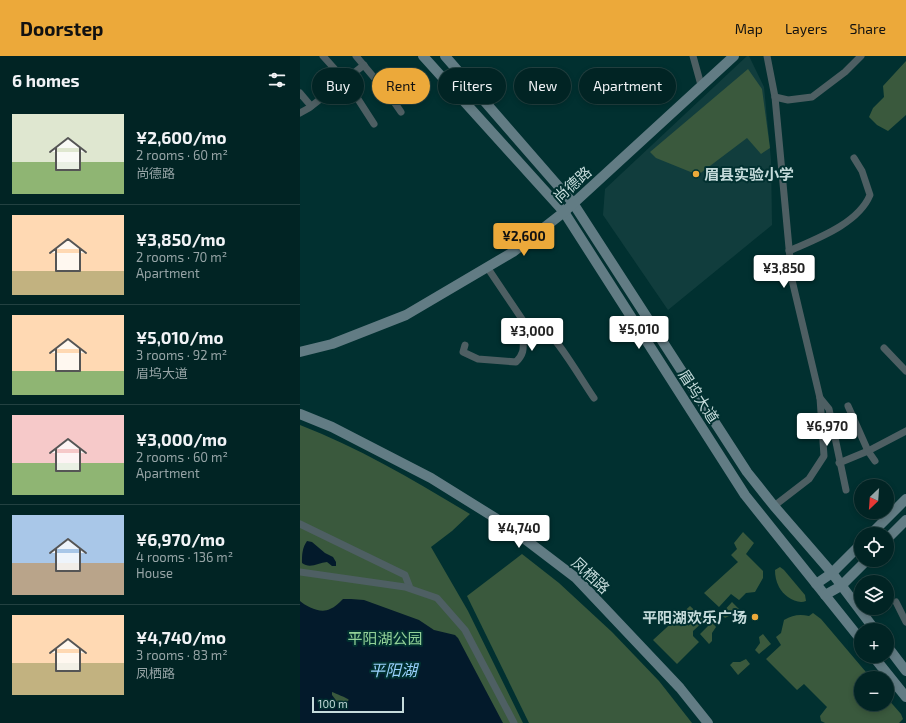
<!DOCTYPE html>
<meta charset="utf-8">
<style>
:root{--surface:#012424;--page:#0f3031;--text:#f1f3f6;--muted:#96a4a6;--line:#234141;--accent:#eca93a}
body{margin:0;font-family:"Exo 2","Noto Sans SC",sans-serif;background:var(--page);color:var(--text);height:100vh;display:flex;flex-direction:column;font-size:15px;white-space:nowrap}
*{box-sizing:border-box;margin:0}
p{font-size:13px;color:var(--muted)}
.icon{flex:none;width:22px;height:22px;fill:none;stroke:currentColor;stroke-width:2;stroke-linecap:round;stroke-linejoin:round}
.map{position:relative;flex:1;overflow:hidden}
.side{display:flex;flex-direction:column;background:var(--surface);width:300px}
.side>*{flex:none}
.guide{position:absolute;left:12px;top:12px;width:380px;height:36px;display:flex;gap:8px}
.needle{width:26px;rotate:205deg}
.fabs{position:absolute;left:554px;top:423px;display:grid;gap:8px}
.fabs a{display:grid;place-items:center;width:40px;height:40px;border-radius:50%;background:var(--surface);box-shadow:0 2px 6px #0003,0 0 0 1px var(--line);font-size:20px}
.scale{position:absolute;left:12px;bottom:10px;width:92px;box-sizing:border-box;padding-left:4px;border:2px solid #c5dbdb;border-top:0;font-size:11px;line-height:14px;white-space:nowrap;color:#c5dbdb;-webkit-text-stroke:3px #013030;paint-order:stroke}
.price{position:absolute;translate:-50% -34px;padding:0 9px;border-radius:4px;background:#fff;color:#222;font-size:13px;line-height:26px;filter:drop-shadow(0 1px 2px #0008)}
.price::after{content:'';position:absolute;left:50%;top:24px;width:12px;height:9px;margin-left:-6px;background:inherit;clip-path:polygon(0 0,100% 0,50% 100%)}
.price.current{background:var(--accent);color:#111}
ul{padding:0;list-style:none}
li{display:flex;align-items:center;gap:12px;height:100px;padding:0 12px}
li+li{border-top:1px solid var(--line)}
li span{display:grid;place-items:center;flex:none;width:112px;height:80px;border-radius:0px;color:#555}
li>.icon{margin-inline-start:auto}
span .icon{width:48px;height:48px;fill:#fffc;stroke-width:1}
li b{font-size:17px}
h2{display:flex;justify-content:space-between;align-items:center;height:48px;padding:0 12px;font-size:17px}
.pill{padding:0 14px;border-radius:18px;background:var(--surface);box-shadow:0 2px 6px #0003,0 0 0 1px var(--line);font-size:14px;line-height:36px}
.pill.current{background:var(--accent);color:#111}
header{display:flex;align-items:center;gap:24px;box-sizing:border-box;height:56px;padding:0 20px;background:var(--accent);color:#111}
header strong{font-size:19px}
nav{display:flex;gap:22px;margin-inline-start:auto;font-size:14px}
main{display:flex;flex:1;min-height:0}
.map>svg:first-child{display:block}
</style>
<header>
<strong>Doorstep</strong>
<nav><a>Map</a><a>Layers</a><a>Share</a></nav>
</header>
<main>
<section class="side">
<h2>6 homes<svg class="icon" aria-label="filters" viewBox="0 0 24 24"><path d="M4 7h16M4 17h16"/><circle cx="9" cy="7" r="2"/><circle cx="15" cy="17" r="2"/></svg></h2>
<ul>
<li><span style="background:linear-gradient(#dfe7d0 60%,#8fb573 0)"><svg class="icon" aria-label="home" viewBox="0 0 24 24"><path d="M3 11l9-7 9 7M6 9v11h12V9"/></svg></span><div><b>¥2,600/mo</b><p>2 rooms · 60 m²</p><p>尚德路</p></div></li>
<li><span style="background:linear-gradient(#ffd9b3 70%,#c2b280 0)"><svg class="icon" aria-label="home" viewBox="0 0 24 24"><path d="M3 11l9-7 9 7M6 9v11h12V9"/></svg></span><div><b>¥3,850/mo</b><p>2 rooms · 70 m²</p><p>Apartment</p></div></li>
<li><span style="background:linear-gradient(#ffd9b3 70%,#8fb573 0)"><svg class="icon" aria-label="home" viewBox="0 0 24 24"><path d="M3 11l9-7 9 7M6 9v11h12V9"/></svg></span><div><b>¥5,010/mo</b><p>3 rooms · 92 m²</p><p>眉坞大道</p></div></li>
<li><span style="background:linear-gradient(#f6c9c9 60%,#8fb573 0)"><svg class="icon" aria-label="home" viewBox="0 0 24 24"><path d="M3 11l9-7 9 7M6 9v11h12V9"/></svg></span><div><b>¥3,000/mo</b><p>2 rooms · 60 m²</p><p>Apartment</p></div></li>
<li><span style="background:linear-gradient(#a9c7e8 60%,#b9a48a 0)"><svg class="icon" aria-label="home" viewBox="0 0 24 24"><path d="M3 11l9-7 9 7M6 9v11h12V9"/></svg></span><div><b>¥6,970/mo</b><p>4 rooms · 136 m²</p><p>House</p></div></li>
<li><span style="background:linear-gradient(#ffd9b3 60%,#c2b280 0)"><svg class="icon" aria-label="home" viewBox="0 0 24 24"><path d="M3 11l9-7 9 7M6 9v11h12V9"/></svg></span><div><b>¥4,740/mo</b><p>3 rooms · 83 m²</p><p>凤栖路</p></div></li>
</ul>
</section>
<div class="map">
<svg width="606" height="667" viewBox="0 0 606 667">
<rect width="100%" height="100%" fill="#013030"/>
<polygon fill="#113d3d" points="447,0 449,0 464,31 471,104 472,169 368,254 303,159 305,133"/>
<g fill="#3a593d">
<polygon points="606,5 606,59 588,75 577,69 569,61 573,52 584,41 583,30"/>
<polygon points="448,13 462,33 470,92 461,98 447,82 398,119 356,102 350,96"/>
<path d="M0,369C60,392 115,425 170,458L152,475L131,491L168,555L223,667H0Z"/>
<polygon points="443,476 454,487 446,498 463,515 463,522 455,536 446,537 439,544 431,538 419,551 404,537 438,506 431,499 437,493 434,487"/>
<polygon points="222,498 259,527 312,576 359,625 392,667 229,667 167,540"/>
<path d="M480,511L484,514L505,539L506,545C496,549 483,539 479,531C476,525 475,520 475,514Z"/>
<polygon points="432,546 442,556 438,560 431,559 425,562 421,558"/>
<polygon points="390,550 405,564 393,575 393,580 399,586 377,608 353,584"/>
<path d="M513,557L521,563L571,622H561V648H587V642L601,658L603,663L599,667H525L521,665L520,660L527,651L504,628L497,634L466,603L481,589L476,581L481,577L484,564C493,559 499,558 509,560Z"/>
<polygon points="412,566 416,571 412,577 412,585 409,588 400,578"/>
<polygon points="463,578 471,588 459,598 455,594 460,587 459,581"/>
<polygon points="446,603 450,608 438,619 430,609 433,606 440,606"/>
</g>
<g fill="#031a2b" fill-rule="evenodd">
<path d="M7,485L12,486L25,497L33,501L36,506V510H32L27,506C18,507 10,513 2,507C2,499 2,492 7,485Z"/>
<path d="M43,543H51L64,544L119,564L134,574L155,579L158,582L203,667H0V545C7,551 21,558 30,553C35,551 39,547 43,543ZM32,636C35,637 47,642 49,644L45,647H38L32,639Z"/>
</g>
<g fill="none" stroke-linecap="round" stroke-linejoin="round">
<g stroke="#4e5f63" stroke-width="7">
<polyline points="23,0 41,20 45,23 74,68"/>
<polyline points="56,0 92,43 101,56"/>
<polyline points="393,0 401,29"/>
<polyline points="467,0 475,41 492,224 520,342 524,400 509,423 474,450"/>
<polyline points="0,37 11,50"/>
<polyline points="475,41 488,44 512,41 545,16 561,0"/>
<polyline points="0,57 9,52 64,9"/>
<path d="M489,195C516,183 558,168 570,139L562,115L554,102"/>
<polyline points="187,211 226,269"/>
<path d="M165,289L163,296L178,303L216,306C230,292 218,285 226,269C233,269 238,270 244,273C257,281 284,328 294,342"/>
<polyline points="584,292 606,315"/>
<polyline points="520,342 529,353 546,434"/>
<polyline points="548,350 568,395 575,405"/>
<polyline points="539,407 568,395 606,375"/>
<polyline points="0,468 105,519 110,532"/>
<polyline points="0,516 105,531 137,542 165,574 214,667"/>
<polyline points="596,546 606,566"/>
</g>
<g stroke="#627c84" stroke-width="10">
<polyline points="123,0 264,156 445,439 561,584"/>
<polyline points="145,0 273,147 447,416 474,450 532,517 575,574"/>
<polyline points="0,296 32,288 106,259 213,196 264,156 434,0"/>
<polyline points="0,358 32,371 131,422 205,468 276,522 380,632 408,667"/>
<polyline points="571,478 606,443"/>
<polyline points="587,483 606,464"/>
<polyline points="516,528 532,517 561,488"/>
<polyline points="525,539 541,530 567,504"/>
<polyline points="587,590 606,615"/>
<polyline points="573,600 606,641"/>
</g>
</g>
<g fill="#eca93a" stroke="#013030" stroke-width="1.5">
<circle cx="396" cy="118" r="4"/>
<circle cx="455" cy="561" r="4"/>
</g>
<g text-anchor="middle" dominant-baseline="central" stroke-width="4" stroke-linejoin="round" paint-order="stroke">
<g font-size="15" font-weight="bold" fill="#c5dbdb" stroke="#013030" text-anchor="start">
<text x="404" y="118">眉县实验小学</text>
<text x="447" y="561" text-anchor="end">平阳湖欢乐广场</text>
</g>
<g font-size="15" fill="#c5dbdb" stroke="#013030">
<text transform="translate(272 128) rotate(-42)">尚德路</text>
<text transform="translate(399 340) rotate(57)">眉坞大道</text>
<text transform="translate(291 519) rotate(43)">凤栖路</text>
</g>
<g font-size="15" fill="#92d298" stroke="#013030">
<text x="85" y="582">平阳湖公园</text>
</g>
<g font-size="16" font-style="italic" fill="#98d0fb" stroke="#013030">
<text x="93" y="613">平阳湖</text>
</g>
</g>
</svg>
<div class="fabs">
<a><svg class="needle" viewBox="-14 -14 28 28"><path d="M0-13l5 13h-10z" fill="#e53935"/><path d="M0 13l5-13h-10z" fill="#96a4a6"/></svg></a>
<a><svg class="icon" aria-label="locate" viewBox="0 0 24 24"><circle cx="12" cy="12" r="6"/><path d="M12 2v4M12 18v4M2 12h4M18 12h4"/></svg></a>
<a><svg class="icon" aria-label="layers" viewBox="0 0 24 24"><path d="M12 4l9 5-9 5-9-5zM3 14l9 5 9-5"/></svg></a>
<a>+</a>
<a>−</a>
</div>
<div class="scale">100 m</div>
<b class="price current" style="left:224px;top:201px">¥2,600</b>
<b class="price" style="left:484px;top:233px">¥3,850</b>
<b class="price" style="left:339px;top:294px">¥5,010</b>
<b class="price" style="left:232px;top:296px">¥3,000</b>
<b class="price" style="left:527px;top:391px">¥6,970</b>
<b class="price" style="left:219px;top:493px">¥4,740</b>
<div class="guide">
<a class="pill">Buy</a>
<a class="pill current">Rent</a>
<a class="pill">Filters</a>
<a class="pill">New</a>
<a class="pill">Apartment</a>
</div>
</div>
</main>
